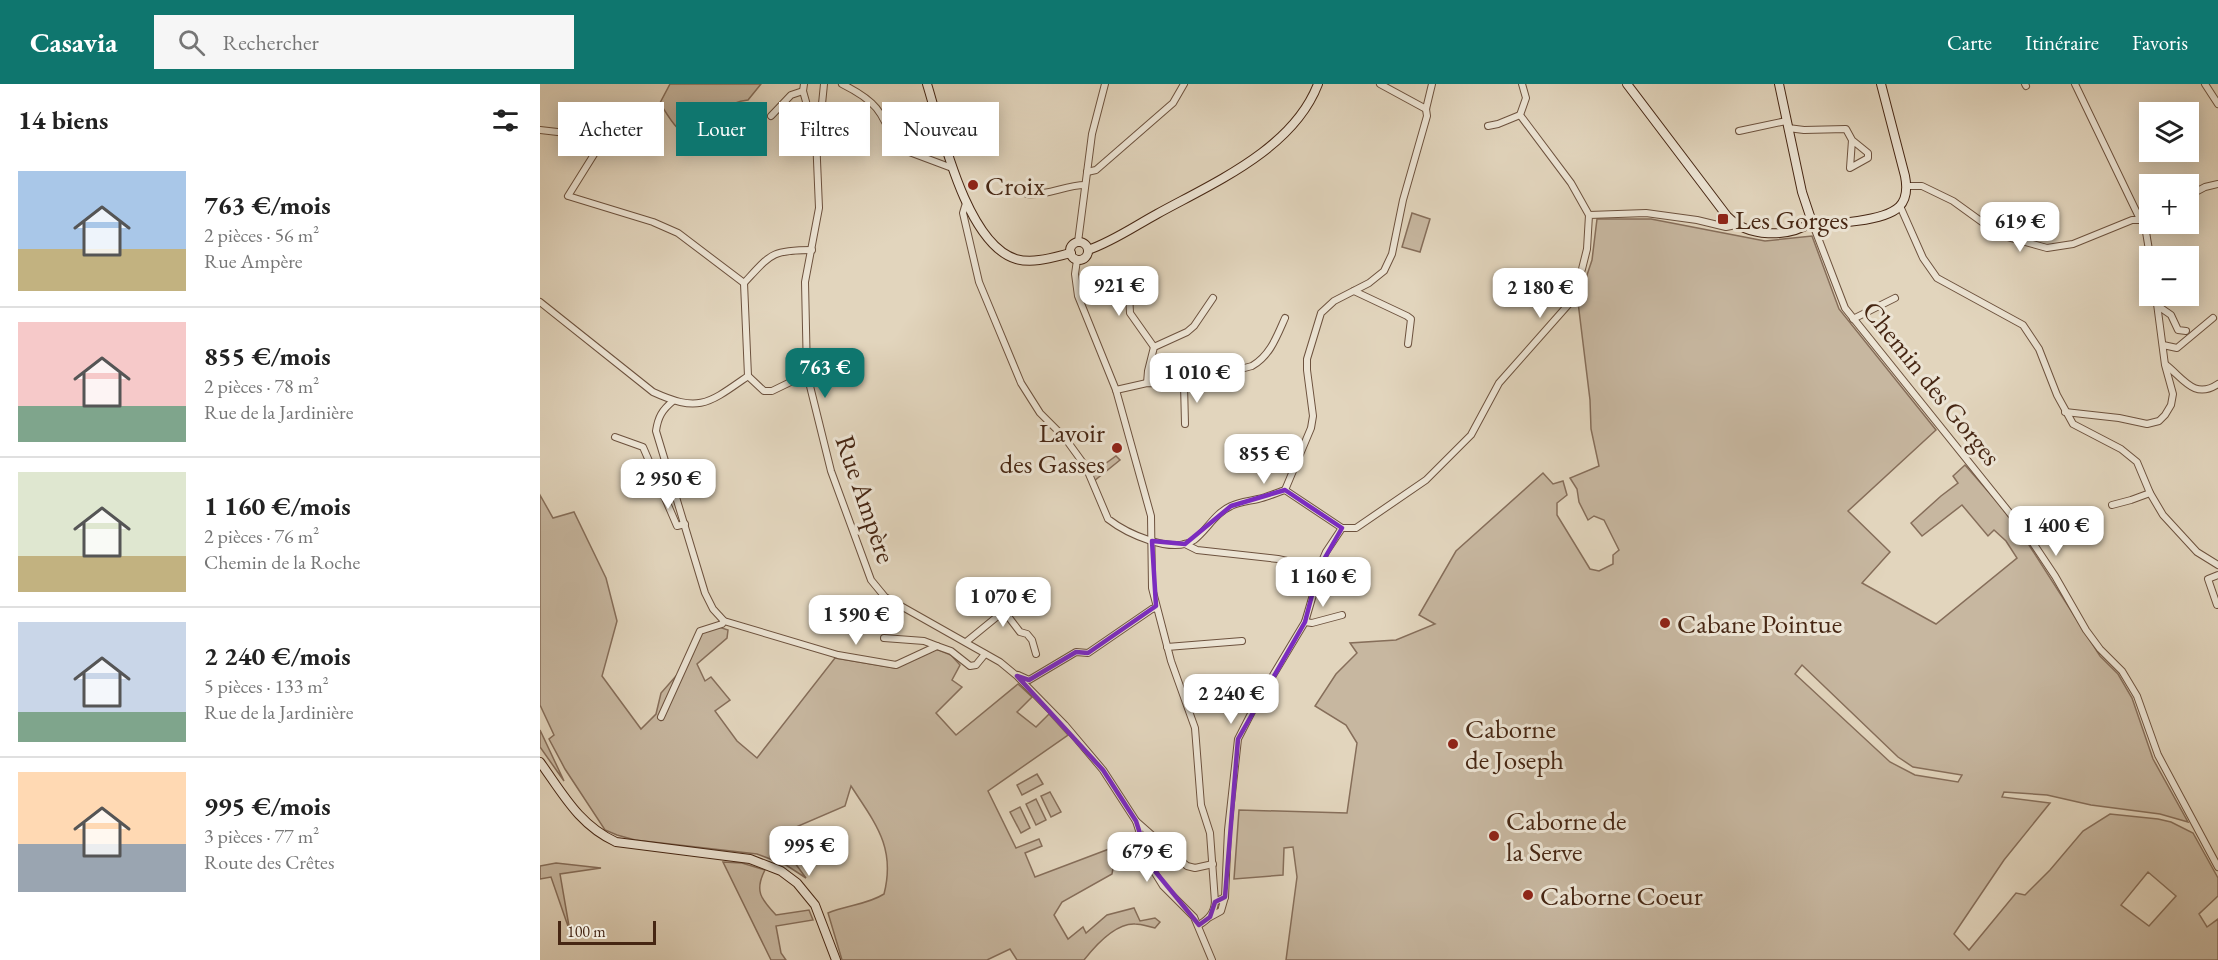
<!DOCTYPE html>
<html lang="fr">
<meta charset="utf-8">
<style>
:root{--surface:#fff;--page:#f6f6f6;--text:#222;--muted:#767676;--line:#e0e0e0;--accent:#0f766e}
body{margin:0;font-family:"EB Garamond",serif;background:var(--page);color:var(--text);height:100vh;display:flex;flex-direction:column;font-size:22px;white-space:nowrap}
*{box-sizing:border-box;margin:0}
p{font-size:20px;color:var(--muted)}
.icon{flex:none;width:33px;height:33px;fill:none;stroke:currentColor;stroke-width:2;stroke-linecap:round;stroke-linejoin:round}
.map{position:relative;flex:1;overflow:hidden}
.drawer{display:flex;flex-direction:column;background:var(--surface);width:540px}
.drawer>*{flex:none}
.guide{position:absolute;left:18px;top:18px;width:570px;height:54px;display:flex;gap:12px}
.tools{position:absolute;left:1599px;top:18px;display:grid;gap:12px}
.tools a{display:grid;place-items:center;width:60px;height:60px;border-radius:0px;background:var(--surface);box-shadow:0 3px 15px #0003;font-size:30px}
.scale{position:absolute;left:18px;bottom:15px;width:98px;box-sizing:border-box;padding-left:6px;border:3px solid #462613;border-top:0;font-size:16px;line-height:21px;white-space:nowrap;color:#462613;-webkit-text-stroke:4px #ece4d4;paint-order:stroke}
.price{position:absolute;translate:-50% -51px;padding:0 14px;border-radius:12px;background:#fff;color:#222;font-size:20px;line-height:39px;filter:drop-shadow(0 2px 3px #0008)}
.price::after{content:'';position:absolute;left:50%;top:36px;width:18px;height:14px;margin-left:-9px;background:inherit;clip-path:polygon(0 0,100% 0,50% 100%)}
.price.current{background:var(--accent);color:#fff}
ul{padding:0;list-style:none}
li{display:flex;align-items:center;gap:18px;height:150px;padding:0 18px}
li+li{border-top:2px solid var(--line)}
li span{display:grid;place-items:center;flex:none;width:168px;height:120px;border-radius:0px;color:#555}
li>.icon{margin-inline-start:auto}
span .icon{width:72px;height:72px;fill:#fffc;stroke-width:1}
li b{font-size:26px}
h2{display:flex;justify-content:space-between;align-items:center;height:72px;padding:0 18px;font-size:26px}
.tag{padding:0 21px;border-radius:0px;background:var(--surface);box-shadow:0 3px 15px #0003;font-size:21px;line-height:54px}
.tag.current{background:var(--accent);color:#fff}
header{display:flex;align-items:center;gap:36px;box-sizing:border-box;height:84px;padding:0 30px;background:var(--accent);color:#fff}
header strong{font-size:28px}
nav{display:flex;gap:33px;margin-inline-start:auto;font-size:21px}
.search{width:420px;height:54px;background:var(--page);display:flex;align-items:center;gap:15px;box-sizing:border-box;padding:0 21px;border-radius:0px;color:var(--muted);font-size:22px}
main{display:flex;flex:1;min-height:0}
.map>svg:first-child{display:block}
</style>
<header>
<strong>Casavia</strong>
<div class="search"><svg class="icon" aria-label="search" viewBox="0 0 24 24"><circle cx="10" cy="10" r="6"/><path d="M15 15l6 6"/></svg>Rechercher</div>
<nav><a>Carte</a><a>Itinéraire</a><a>Favoris</a></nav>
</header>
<main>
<section class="drawer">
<h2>14 biens<svg class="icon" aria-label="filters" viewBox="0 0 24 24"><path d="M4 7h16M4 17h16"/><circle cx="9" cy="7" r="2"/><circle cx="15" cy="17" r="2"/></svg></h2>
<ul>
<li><span style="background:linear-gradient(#a9c7e8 65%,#c2b280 0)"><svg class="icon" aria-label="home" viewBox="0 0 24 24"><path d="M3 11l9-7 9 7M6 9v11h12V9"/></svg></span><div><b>763 €/mois</b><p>2 pièces · 56 m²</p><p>Rue Ampère</p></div></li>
<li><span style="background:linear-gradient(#f6c9c9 70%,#7fa58c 0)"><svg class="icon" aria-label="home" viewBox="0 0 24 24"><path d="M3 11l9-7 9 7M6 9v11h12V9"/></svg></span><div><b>855 €/mois</b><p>2 pièces · 78 m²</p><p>Rue de la Jardinière</p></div></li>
<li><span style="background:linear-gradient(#dfe7d0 70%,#c2b280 0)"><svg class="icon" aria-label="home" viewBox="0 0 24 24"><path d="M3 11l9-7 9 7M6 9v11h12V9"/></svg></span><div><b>1 160 €/mois</b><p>2 pièces · 76 m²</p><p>Chemin de la Roche</p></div></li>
<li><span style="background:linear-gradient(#c9d6e8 75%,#7fa58c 0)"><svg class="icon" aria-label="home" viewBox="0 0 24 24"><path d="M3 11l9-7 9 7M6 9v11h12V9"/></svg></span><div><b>2 240 €/mois</b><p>5 pièces · 133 m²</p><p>Rue de la Jardinière</p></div></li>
<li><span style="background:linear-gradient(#ffd9b3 60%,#9aa5b1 0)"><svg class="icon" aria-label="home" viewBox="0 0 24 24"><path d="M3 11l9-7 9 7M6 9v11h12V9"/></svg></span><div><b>995 €/mois</b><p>3 pièces · 77 m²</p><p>Route des Crêtes</p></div></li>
</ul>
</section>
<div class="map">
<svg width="1678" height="876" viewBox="0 0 1678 876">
<rect width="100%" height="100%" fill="#e2d5bd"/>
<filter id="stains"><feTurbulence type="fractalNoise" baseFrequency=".00333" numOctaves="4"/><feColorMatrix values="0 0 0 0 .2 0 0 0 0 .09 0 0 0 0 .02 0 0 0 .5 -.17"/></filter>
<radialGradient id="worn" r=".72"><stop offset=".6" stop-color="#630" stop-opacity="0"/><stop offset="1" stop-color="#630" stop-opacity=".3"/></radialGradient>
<g fill="#c7b7a0" stroke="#866e5a" stroke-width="1.5" fill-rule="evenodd">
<path d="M130,0H221L208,16C181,19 174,36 160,56C139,53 130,35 120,19Z"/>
<polygon points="872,129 890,135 880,168 862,163"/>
<path d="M1057,135H1111L1225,157L1272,152L1299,225L1396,346L1308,427L1350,468L1322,499L1396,540L1477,474L1466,457L1454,446L1448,452L1422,421L1382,452L1371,439L1401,412L1418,399L1413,392L1425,381L1460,421L1489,461L1560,572L1578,590L1592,614L1613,675L1648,738L1620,730L1551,721L1507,711L1464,708L1462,713L1510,719L1464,776L1414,850L1429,866L1476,809L1485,811L1510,786L1543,747L1570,730L1618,735L1631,738L1653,749L1678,794V812L1659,830L1667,843L1678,835V876H746L757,793L753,763L744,764L743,791L694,795L699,726L807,729L817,659L806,641L775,622L796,590L817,569L810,559L856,556L895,540L879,531L916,467L1003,389L1013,400L1023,397L1027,411L1017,419V431L1050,485L1059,487L1073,480V471L1079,466L1064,436L1054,432L1048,436L1039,418L1037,405L1030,394L1059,382L1051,345L1050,316L1038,218L1052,176ZM1262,581L1358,673L1373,683L1422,691L1418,698L1375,691L1350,678L1255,590ZM1608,788L1636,812L1609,842L1581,821Z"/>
<polygon points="576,372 580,376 554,397 551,390"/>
<path d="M0,411L13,434L34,428L66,494L77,537L62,592L101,645L116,630L121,609L150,576L162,549L179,543L188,546L187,554L157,580L165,597L171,593L190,616L175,627L197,657L217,674L295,574L355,584L396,565L411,571L420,581L412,596L422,603L396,629L416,651L478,600L492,613L477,628L496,643L509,630L528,651L448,707L476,764L499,755L502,762L485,769L495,793L577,762L572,790L522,818L514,831L528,855L543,843L546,849L567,831L594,824L600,837L615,834L620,838L615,844C609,843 602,840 595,840C576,839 555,862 544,876H477L470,865L447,876H302L288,829C306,821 327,821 344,810C356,763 335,739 311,702L305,722L235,752L266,794L246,781L217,770L95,756L77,751L65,746L25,685L9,655L14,651L0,621Z"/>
<polygon points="0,646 24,697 0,663"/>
<polygon points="497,690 503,700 482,711 477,701"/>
<polygon points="510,708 521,728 511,733 501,712"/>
<polygon points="496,715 506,736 496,741 486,720"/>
<polygon points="480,723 490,744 481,749 470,728"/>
<path d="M183,778L202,779L225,786C214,807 221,815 236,831L269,826L273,836L236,842L241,869L246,876H231Z"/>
<polygon points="16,779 61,784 20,790 30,848 11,793 0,795 0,782"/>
</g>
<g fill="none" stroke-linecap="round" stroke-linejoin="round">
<g stroke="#6d523e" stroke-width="8">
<g id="street">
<polyline points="264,0 263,7 276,53 279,124 265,198 267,290 291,387 331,496 345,513 460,578 477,592 525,641 563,686 596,737 610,781 623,802 654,833 672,876"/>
<path d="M302,0C338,18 341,27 356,63L412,84"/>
<polyline points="840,0 886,25"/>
<polyline points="982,0 986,14 980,31 1031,99 1049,131"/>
<polyline points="1485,0 1486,2"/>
<polyline points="1535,0 1598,131 1604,135"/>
<polyline points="1665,0 1678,20"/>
<polyline points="282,20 284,0"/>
<polyline points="231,32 251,11 263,7"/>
<polyline points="948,42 958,40 980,31"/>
<polyline points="1248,44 1264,46 1306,45 1312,56 1310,84 1328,74 1328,69 1312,56"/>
<polyline points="0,46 61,53 63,56 28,112 113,138 138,149 204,199"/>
<polyline points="1199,47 1246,37"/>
<polyline points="547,88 556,86 633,19 644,0"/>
<polyline points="1367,102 1382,102 1413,117 1460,151 1507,164 1533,160 1592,136 1604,136"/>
<path d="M487,110C508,112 525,101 545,101"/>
<polyline points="1648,112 1665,103 1678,100"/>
<path d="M426,119L423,129L439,198L481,299L500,329L525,354L546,383L568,435C586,449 632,471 654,456C667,446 675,429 691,422C699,418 710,417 718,415C727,413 736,409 745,406L802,444"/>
<polyline points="1360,122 1383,174 1397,194 1483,241 1499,265 1517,311 1533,340 1581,365 1597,378 1610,409 1623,431 1657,468 1678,481"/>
<polyline points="1610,133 1604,136 1610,172"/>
<polyline points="1272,138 1305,224 1489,453 1515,492 1546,546 1560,565 1582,587 1597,612 1618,671 1678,783"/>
<polyline points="538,158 552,50 565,0"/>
<path d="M537,176L535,190L538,212L576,306L611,432L612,504L631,577L655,644L661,721L670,749L675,818C674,829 669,835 659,841"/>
<polyline points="588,189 590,229 614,263"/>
<polyline points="204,199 208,292 224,307 232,307 267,290"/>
<path d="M204,199C231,170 231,166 272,166"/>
<polyline points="814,207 867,232 871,235 868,260"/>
<path d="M0,218L113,308C159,329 168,320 208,292"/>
<polyline points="1618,222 1631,231 1638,246 1646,247"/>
<polyline points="1313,235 1355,214"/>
<polyline points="1623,261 1637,264 1673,234"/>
<path d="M1626,281C1643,294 1654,316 1678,300"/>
<polyline points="607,299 608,287 614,263 647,248 654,242 673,214"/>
<polyline points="644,300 645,340"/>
<path d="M576,306L607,299L644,300L712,282C730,272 737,252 745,234"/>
<path d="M133,317C122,326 118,333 116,347L165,509L173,525L184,537L298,571L356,581L397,562L411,567L430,582L436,581L445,570"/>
<polyline points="1525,328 1579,334 1607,340 1619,337 1625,331 1631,321 1633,310 1625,281 1616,212"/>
<polyline points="75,353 103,363 137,442 145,440"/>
<polyline points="745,406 771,344 773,332 767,286 767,275 781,229 794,217 829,199 844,187 852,170 863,116 887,32 886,25 892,0"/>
<polyline points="1572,421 1591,416 1610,409"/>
<polyline points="802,444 816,444 886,396 931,351 959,299 1028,221 1042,185 1047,165 1049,131 1106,129 1157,136 1186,143 1196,141"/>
<polyline points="645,460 657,466 738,475 779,484"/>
<polyline points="1677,521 1668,495 1678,491"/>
<polyline points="765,538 772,539 802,531"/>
<polyline points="344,554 384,557 397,562"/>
<polyline points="426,558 464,527 480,548 487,550 492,556 496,570"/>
<polyline points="627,563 702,557"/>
<polyline points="478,591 489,596 536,568 548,569 612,525 616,524"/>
<polyline points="121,633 160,547 182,540 184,537"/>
<polyline points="596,737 647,782 655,784 673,780"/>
<polyline points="685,813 688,746 698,655 717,618 765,538 780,487 779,484 786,468 802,444"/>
<polyline points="670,833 681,827 685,813 675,818"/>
</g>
</g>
<g stroke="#462613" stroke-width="10">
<g id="secondary">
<path d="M387,0C401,45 426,160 476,175C494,180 514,173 531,169"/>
<path d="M1087,0L1187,132C1208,154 1248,154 1272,138C1293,141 1344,137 1359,123C1367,115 1367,102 1365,92L1341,0"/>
<polyline points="1239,0 1262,108 1272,138"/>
<circle cx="539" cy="167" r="9"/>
<path d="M548,166C572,158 595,142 617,130C675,98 753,65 778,0"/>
<path d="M0,678C23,710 39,741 76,758L210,775L241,787L257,799L275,821L296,876"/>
</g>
</g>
<use href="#street" stroke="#ece4d4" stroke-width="6"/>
<use href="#secondary" stroke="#ece4d4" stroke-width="8"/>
</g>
<path fill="none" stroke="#7b2cbf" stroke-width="4.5" stroke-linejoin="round" d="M745,406L802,444L779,484L765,538L698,655L685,813L675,818L670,833L659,841L610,781L596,737L563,686L477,592L489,596L536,568L548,569L616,522L612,457L645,460L691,422Z"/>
<g fill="#8f2418" stroke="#ece4d4" stroke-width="2">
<circle cx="433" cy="101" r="6"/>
<rect x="1177" y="129" width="12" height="12" rx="3"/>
<circle cx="577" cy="364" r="6"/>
<circle cx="1125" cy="539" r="6"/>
<circle cx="913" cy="660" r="6"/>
<circle cx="954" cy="752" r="6"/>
<circle cx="988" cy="811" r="6"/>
</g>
<g text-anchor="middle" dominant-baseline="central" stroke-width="6" stroke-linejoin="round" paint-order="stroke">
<g font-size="27" fill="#462613" stroke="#ece4d4" text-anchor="start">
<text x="445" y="101">Croix</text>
<text x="1195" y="135">Les Gorges</text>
<text x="565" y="348" text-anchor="end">Lavoir<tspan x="565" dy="31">des Gasses</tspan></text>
<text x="1137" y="539">Cabane Pointue</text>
<text x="925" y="644">Caborne<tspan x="925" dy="31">de Joseph</tspan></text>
<text x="966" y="736">Caborne de<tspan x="966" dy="31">la Serve</tspan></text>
<text x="1000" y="811">Caborne Coeur</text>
</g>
<g font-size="27" fill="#462613" stroke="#ece4d4">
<text transform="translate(1392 299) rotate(51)">Chemin des Gorges</text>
<text transform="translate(326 415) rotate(71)">Rue Ampère</text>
</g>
</g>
<rect width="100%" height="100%" filter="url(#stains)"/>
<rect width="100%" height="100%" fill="url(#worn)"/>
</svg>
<div class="tools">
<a><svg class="icon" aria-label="layers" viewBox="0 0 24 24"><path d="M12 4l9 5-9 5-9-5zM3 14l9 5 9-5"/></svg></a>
<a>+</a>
<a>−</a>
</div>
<div class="scale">100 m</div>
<b class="price" style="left:1480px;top:169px">619 €</b>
<b class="price" style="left:579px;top:233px">921 €</b>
<b class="price" style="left:1000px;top:235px">2 180 €</b>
<b class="price current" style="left:285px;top:315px">763 €</b>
<b class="price" style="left:657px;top:320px">1 010 €</b>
<b class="price" style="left:724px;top:401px">855 €</b>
<b class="price" style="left:128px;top:426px">2 950 €</b>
<b class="price" style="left:1516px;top:473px">1 400 €</b>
<b class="price" style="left:783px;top:524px">1 160 €</b>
<b class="price" style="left:463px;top:544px">1 070 €</b>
<b class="price" style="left:316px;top:562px">1 590 €</b>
<b class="price" style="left:691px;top:641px">2 240 €</b>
<b class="price" style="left:269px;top:793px">995 €</b>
<b class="price" style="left:607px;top:799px">679 €</b>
<div class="guide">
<a class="tag">Acheter</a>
<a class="tag current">Louer</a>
<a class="tag">Filtres</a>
<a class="tag">Nouveau</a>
</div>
</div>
</main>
